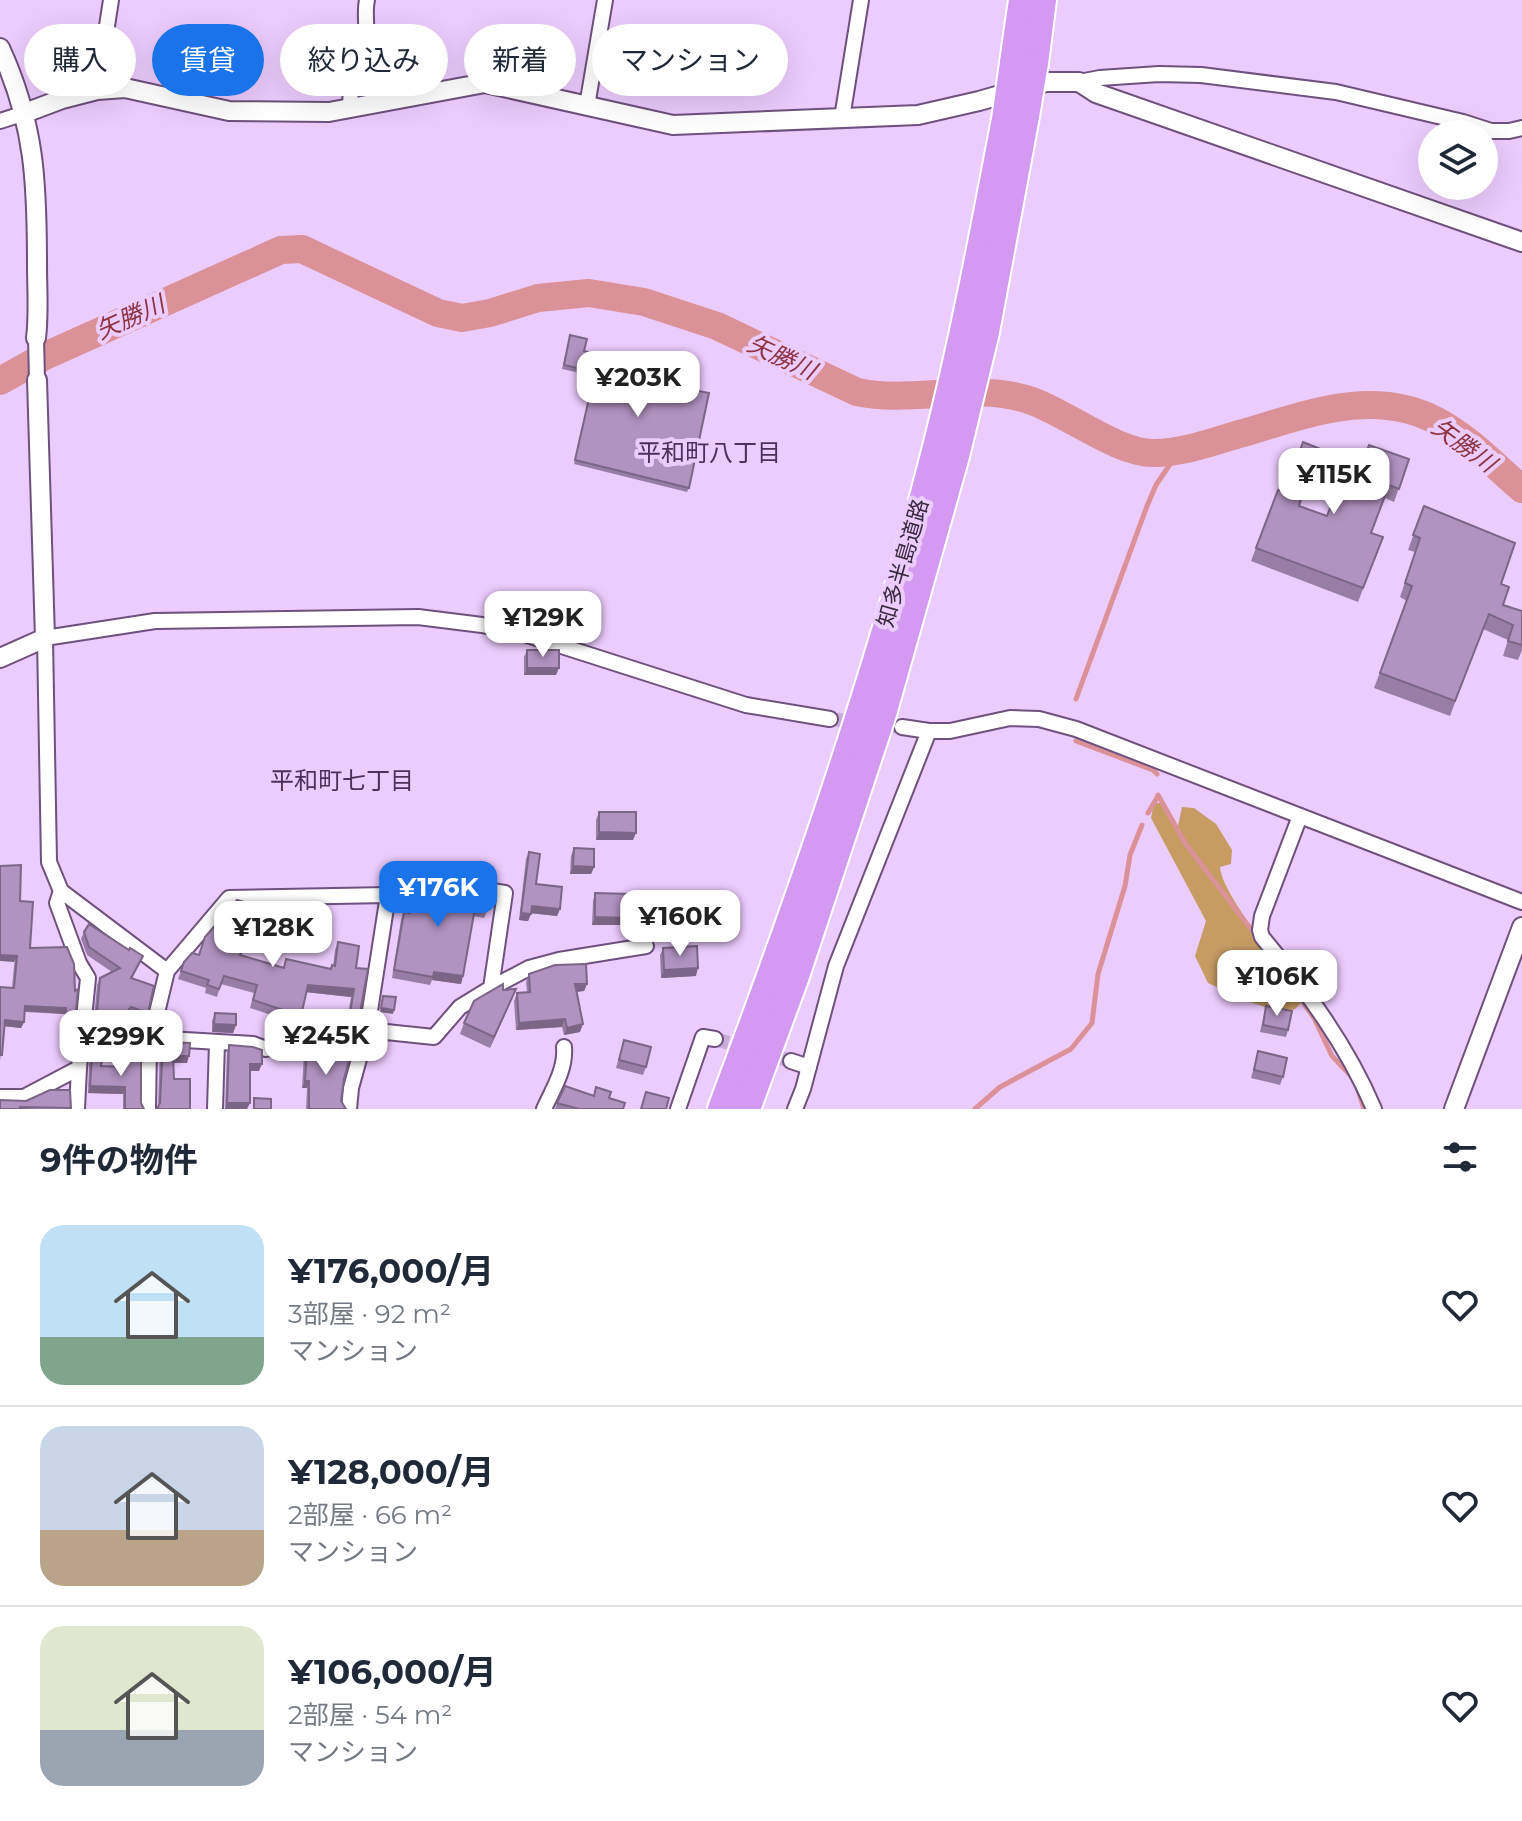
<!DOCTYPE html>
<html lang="ja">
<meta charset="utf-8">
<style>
:root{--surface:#fff;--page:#f2f2f3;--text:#1f2937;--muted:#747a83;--line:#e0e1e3;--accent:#1a73e8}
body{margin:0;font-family:Montserrat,"Noto Sans JP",sans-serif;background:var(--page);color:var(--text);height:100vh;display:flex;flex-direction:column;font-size:30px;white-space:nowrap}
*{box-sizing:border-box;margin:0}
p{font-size:26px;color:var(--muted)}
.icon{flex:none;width:44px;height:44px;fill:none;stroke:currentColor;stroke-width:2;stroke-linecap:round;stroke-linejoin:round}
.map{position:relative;height:1109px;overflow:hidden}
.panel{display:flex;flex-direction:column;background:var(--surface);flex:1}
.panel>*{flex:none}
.hud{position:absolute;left:24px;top:24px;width:800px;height:72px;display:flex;gap:16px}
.tools{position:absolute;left:1418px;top:120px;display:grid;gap:16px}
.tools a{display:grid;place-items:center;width:80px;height:80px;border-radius:50%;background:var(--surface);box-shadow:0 8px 32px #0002;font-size:40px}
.price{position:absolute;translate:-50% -68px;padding:0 18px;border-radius:16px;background:#fff;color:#222;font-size:26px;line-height:52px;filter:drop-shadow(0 2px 4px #0008)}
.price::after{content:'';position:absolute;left:50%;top:48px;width:24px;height:18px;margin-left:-12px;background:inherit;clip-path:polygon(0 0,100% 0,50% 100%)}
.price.active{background:var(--accent);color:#fff}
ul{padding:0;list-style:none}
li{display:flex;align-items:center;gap:24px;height:200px;padding:0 40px}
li+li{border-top:2px solid var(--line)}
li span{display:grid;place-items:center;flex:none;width:224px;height:160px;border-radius:24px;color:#555}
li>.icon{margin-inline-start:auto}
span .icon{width:96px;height:96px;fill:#fffc;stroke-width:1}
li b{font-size:34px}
h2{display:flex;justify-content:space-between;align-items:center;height:96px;padding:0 40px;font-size:34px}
.chip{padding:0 28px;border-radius:36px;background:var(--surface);box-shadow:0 8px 32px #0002;font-size:28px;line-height:72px}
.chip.active{background:var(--accent);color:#fff}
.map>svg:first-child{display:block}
</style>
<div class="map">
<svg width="1522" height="1109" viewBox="0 0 1522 1109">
<rect width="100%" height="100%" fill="#eccbfd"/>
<path fill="#c69c63" d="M1154,803H1160L1177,831L1182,807L1194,808L1216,824L1232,850L1231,864L1220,867C1221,893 1282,967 1300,992L1303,1001L1295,1009L1283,1013L1250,1002L1208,983L1195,956L1206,921L1151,818Z"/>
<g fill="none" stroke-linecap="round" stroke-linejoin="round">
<g stroke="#db9198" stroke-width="5">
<polyline points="1076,699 1147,506 1156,485 1179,451"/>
<polyline points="1076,741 1153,770 1157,774"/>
<polyline points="1158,795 1185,843 1257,937"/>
<polyline points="1148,813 1158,796"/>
<polyline points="1281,971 1314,1018 1332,1056 1353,1078"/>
<polyline points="1357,1087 1364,1109"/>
<polyline points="975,1109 1000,1087 1071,1049 1092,1023 1098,974 1125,886 1130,855 1142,825"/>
</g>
<path stroke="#db9198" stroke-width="28" d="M0,381L45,356L281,250L302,249L438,313L462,318L490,313L538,298L589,293L644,302L717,326L857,392C914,404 976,381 1032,401C1066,413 1119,454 1154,453C1184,453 1214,441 1243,433C1306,415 1373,387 1437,421C1468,437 1495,466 1522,489"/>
<g stroke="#c8abd7" stroke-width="14" stroke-dasharray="14 7" stroke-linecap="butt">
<polyline points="830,719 902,727"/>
<polyline points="715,1039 791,1061"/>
</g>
<g stroke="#6e517c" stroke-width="18">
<g id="minor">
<polyline points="1079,82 1100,78 1159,74 1201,75 1336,92 1463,122 1491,131 1509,131 1522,128"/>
<polyline points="97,90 111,0"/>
<polyline points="587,106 605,0"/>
<path d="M351,109C347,85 361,63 365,39C368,26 364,13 367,0"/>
<polyline points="842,118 861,0"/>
<polyline points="0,121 25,113"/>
<polyline points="36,338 37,380"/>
<polyline points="902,727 929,731 950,731 1010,718 1039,719 1076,729 1522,902"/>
<path d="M1300,816L1262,916L1260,930L1262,937C1306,990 1347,1045 1374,1109"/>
<polyline points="167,971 61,891 49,862 45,638 155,621 418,617 482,625 524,634 746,705 830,719"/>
<polyline points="491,988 529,968 559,960 646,946"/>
<polyline points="151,1038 253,1044 266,1049 294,1044"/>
<polyline points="791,1061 809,1067"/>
<polyline points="0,1097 24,1097 79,1068 88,978 79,963 57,903 61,891"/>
<polyline points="77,1109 79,1068"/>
<polyline points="148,1109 149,1046 167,971 229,898 388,895 367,1030 434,1037 460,1007 491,988 505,893 392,876"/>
<polyline points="215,1109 217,1042"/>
<polyline points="349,1109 351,1088 367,1030"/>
<path d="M544,1109C553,1089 566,1069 564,1047"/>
<polyline points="678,1109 703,1037 715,1039"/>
<polyline points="795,1109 803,1089 836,966 929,731"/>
</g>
</g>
<g stroke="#6e517c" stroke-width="22">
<g id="tertiary">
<path d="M0,48C35,124 37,183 37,264C37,289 39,314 36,338"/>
<polyline points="25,113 62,99 97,90 125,88 229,111 329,112 485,83 673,125 918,115 979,101 1046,82 1079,82 1096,93 1522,242"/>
<polyline points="0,658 45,638 37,380"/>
<polyline points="1454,1109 1522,927"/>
</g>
</g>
<g stroke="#fff" stroke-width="30">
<g id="motorway">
<polyline points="1013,63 1022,0"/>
<polyline points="1035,63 1043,0"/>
<path d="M721,1109C802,893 878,675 935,451C963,341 984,230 1005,119"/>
<polyline points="747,1109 796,976 883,714 956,456 986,332 1026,116"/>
</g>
</g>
<use href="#minor" stroke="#fff" stroke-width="14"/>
<use href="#tertiary" stroke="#fff" stroke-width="18"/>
<use href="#motorway" stroke="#d49af1" stroke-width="26"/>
<g stroke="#fff" stroke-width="30" stroke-linecap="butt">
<g id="motorway-bridge">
<polyline points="1026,116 1035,63"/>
<polyline points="1005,119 1013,63"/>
</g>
</g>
<use href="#motorway-bridge" stroke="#d49af1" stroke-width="26"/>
</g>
<g fill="#987ea6">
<polygon points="570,335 584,351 665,384 689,488 687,492 574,464 594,376 562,369"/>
<polygon points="1409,459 1394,502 1385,498 1371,533 1383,537 1358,602 1251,561 1278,490 1285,492 1318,463 1304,497 1302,497 1299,506 1327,516 1362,464"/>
<polygon points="1424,506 1501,584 1503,605 1522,611 1522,650 1518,660 1503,656 1508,640 1483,629 1450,716 1374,688 1407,601 1400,597 1415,552 1408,550"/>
<polygon points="527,650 556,675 524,675 524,657"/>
<polygon points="599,812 633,840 596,840 596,820"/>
<polygon points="574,848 594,867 591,874 570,874 571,856"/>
<polygon points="529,852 536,884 560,909 557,916 531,913 528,921 519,920 526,859"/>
<polygon points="414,881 487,911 484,918 474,916 461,984 432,980 430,985 392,978 401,920 404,912 408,913 411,889"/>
<polygon points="595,893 628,925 592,925 593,901"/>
<polygon points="20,901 30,948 67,947 72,1036 63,1035 64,1014 25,1012 24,1022 21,1028 4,1026 0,1061 0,987 12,988"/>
<polygon points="248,903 241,919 252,934 241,956 283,967 286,959 331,969 333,966 335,950 338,942 356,968 356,1034 353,1042 344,1040 351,997 306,992 298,1024 250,1008 254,993 221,984 217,997 205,993 206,988 178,979 184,962 199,955"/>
<polygon points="84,932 140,963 132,979 148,1013 145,1020 128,1014 123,1021 94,1019 97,985 100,978 112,972 87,955 81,939"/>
<polygon points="663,948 696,976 661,978 660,955"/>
<polygon points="529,974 587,984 584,991 577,992 580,1032 564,1035 562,1027 516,1030 514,1001 517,993 527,992 526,982"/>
<polygon points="516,989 490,1048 460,1034 464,1023 503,990"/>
<polygon points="1266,1006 1288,1030 1286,1037 1260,1032"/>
<polygon points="215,1013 236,1025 233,1033 212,1032 212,1021"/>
<polygon points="624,1040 646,1067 643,1075 616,1068"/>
<polygon points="163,1042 187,1063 173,1063 174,1079 158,1107 160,1049"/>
<polygon points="229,1045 259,1071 250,1071 247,1109 225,1109 227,1052"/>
<polygon points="307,1048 344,1079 341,1101 346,1109 306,1109 307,1088 302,1088 304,1054"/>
<polygon points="1258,1051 1283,1077 1280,1085 1251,1078"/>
<polygon points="126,1053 141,1103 144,1109 123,1109 123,1094 88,1093 89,1064 92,1057 101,1066 123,1067 123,1060"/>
<polygon points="593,1096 609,1098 623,1109 555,1109 557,1103"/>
</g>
<g fill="#7c6687">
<polygon points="527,668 559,668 556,675 524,675"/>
<polygon points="599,832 636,833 633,840 596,840"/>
<polygon points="573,866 594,867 591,874 570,874"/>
<polygon points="532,906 560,909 557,916 529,913"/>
<polygon points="521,913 531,914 528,921 519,920"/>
<polygon points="595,917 631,918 628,925 592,925"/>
<polygon points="0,955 17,956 14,962 0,961"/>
<polygon points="698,968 696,976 661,978 664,970"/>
<polygon points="434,972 463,976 461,984 432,980"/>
<polygon points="575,984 587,984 584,991 573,992"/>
<polygon points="308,985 354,989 351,997 305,992"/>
<polygon points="516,989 511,1001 490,1048 494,1037"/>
<polygon points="25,1006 66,1008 64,1014 23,1011"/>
<polygon points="131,1007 123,1021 94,1019 97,1012"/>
<polygon points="381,1008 394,1010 393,1014 380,1012"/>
<polygon points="565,1019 562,1027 516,1030 519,1023"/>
<polygon points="5,1020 24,1022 21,1028 2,1026"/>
<polygon points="214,1024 236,1025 233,1033 212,1032"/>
<polygon points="583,1024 580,1032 564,1035 567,1028"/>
<polygon points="65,1030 74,1030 72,1036 63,1035"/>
<polygon points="173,1056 189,1056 187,1063 171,1063"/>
<polygon points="250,1064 262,1064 259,1071 247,1071"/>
<polygon points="305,1081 309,1081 307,1088 302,1088"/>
<polygon points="90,1086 125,1087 123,1094 88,1093"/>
<polygon points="227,1103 250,1103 247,1109 225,1109"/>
<polygon points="20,1107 71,1108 19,1109"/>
</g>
<g fill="#b192c1" stroke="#7c6687" stroke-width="2">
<polygon points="570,335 587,339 584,351 668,370 665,384 709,393 689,488 575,460 595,372 564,365"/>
<polygon points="1303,442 1323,450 1309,484 1306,483 1299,506 1327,516 1349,459 1362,464 1369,445 1409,459 1399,489 1389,485 1371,533 1383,537 1363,588 1256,548 1278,490 1285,492"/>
<polygon points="1424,506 1515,543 1501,584 1509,587 1503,605 1522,611 1522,645 1508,641 1513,625 1489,614 1455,701 1380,673 1412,586 1405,583 1420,538 1413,535"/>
<rect x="527" y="650" width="32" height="18"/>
<polygon points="599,812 636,812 636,833 599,832"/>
<polygon points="574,848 594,849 594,867 573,866"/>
<polygon points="529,852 540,854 536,884 562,887 560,909 532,906 531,914 521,913"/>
<polygon points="21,865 20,901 33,902 30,948 67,947 74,964 75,991 78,989 74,1030 65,1030 66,1008 25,1006 24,1022 5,1020 2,1055 0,1055 0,987 14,988 17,956 0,955 0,866"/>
<polygon points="414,881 491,893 487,911 475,908 463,976 434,972 433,977 394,970 404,912 409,913"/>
<polygon points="595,893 631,894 631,918 595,917"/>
<polygon points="237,900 248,903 240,919 255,926 240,955 284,968 286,959 331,969 332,965 335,966 338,942 359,946 356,968 368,969 356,1034 347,1032 354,989 308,985 301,1016 253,1000 257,985 224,976 219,989 207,985 209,980 181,971 184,962 192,953 199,955 205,937"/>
<polygon points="89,924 129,950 130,948 143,956 131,978 154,986 148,1013 131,1007 126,1013 97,1012 100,978 120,968 89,947 84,932"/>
<polygon points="697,946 698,968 664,970 663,948"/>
<polygon points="586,964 587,984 575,984 583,1024 567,1028 565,1019 519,1023 517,993 530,992 529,974 555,965"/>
<polygon points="503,984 503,990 516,989 494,1037 464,1023 474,1001"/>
<polygon points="383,996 396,997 394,1010 381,1008"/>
<polygon points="1266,1006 1292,1011 1288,1030 1263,1025"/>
<polygon points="215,1013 236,1014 236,1025 214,1024"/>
<polygon points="624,1040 651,1047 646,1067 619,1060"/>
<polygon points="163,1042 190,1043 189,1056 173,1056 174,1079 190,1079 190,1109 157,1109 160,1103"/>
<polygon points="229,1045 253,1047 262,1050 262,1064 250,1064 250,1103 227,1103"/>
<polygon points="307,1048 352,1049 344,1079 341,1101 346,1109 309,1109 309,1081 305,1081"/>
<polygon points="1258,1051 1287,1058 1283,1077 1254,1070"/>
<polygon points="126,1053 141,1053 141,1103 144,1109 125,1109 125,1087 90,1086 92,1057 102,1057 101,1066 126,1067"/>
<polygon points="565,1086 594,1096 596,1087 611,1092 609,1098 625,1103 623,1109 579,1109 557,1103"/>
<polygon points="50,1090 70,1090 71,1108 20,1107 20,1109 0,1109 0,1100 26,1101"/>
<polygon points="646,1092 669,1098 666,1109 641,1109"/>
<polygon points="254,1098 271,1099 271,1109 254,1109"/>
</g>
<g text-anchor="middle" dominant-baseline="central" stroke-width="8" stroke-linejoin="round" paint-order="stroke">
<g font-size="22" fill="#362a3d" stroke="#eccbfd">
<text transform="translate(903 563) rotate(-74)">知多半島道路</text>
</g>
<g font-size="24" font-style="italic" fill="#8c3442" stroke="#eccbfd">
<text transform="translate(130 317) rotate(-24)">矢勝川</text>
<text transform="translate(782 357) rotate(25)">矢勝川</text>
<text transform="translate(1464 445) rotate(36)">矢勝川</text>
</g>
<g font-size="24" fill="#4c315a" stroke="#eccbfd">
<text x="709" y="452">平和町八丁目</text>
<text x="342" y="780">平和町七丁目</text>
</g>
</g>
</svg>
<div class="tools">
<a><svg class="icon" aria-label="layers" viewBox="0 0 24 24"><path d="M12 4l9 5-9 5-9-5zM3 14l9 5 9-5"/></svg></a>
</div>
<b class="price" style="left:638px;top:419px">¥203K</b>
<b class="price" style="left:1334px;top:516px">¥115K</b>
<b class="price" style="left:543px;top:659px">¥129K</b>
<b class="price active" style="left:438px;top:929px">¥176K</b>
<b class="price" style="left:680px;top:958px">¥160K</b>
<b class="price" style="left:273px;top:969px">¥128K</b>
<b class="price" style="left:1277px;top:1018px">¥106K</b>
<b class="price" style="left:326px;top:1077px">¥245K</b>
<b class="price" style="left:121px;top:1078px">¥299K</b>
<div class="hud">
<a class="chip">購入</a>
<a class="chip active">賃貸</a>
<a class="chip">絞り込み</a>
<a class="chip">新着</a>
<a class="chip">マンション</a>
</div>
</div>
<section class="panel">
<h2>9件の物件<svg class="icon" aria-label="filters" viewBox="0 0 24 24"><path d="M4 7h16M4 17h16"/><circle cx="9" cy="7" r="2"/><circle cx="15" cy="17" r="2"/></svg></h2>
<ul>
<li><span style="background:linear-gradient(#bfe0f5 70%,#7fa58c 0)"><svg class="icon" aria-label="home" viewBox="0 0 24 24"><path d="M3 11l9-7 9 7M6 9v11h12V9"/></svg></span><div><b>¥176,000/月</b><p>3部屋 · 92 m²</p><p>マンション</p></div><svg class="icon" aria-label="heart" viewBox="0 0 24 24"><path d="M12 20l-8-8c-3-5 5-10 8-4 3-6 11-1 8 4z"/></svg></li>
<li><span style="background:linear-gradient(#c9d6e8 65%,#b9a48a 0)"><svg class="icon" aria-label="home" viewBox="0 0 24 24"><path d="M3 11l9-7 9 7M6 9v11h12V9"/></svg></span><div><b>¥128,000/月</b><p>2部屋 · 66 m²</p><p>マンション</p></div><svg class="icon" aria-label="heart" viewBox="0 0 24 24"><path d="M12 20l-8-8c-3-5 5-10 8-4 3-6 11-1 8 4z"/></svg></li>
<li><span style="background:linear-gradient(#dfe7d0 65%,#9aa5b1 0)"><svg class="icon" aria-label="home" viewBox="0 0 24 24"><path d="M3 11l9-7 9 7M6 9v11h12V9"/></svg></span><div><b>¥106,000/月</b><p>2部屋 · 54 m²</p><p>マンション</p></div><svg class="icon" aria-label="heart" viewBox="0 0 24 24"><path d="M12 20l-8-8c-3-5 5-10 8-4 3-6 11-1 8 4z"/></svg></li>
</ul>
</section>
